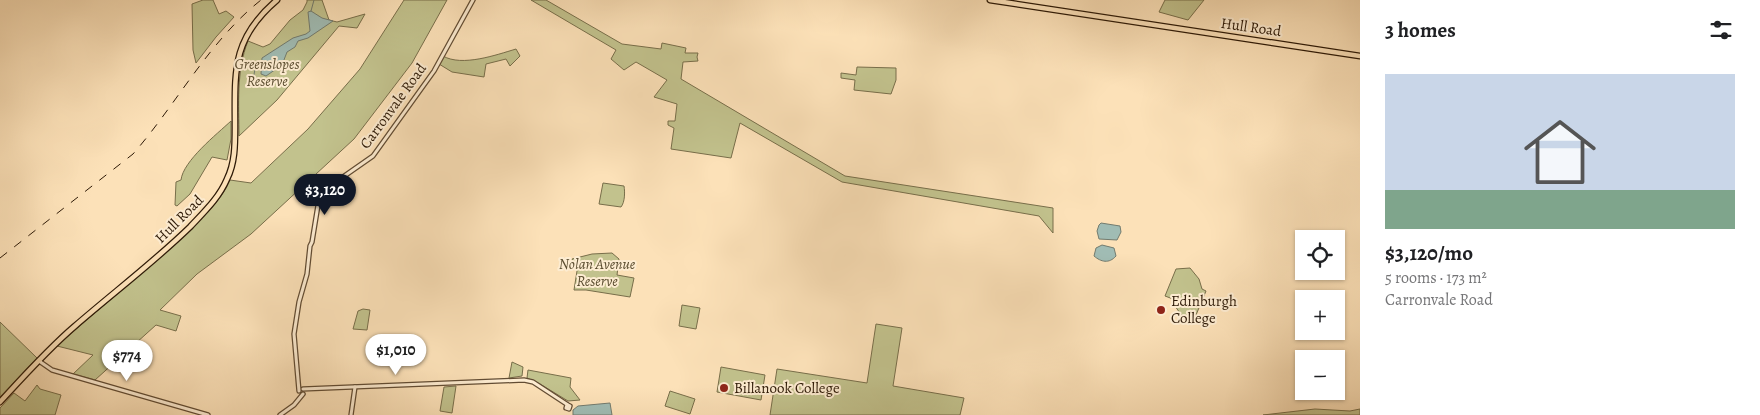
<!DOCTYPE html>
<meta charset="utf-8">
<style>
:root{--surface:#fff;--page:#f2f2f2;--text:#202124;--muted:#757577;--accent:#111827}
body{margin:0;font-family:Alegreya,serif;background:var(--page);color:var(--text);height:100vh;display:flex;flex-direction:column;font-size:19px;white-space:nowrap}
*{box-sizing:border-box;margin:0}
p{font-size:16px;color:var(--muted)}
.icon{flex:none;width:28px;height:28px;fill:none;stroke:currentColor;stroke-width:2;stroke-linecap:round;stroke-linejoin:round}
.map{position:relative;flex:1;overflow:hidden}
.details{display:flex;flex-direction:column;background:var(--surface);width:400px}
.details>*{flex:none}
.controls{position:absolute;left:1295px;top:230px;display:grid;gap:10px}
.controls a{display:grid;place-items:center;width:50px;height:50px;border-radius:0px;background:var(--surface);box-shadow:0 1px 4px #0004;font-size:25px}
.price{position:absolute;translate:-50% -42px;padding:0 11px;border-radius:18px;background:#fff;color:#222;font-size:16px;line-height:32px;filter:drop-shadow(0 1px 2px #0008)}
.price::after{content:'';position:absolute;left:50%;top:30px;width:15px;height:11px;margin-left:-8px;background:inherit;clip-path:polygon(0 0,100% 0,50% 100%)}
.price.current{background:var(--accent);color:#fff}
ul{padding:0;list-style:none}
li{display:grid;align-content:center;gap:10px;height:265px;padding:0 25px}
li span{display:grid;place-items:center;height:155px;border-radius:0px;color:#555}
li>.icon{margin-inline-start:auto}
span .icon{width:90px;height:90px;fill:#fffc;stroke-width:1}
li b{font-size:21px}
h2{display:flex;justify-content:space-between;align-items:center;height:60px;padding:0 25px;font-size:21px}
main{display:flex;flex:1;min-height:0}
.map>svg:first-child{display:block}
</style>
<main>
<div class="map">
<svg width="1360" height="415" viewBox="0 0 1360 415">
<rect width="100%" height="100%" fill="#fce1b8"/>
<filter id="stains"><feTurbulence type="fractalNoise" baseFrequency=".004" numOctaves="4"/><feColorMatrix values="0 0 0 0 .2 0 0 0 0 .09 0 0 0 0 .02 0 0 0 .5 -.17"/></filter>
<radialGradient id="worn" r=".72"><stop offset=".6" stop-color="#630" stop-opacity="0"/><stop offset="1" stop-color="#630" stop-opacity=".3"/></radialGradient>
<g fill="#c2c28d" stroke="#786e4a">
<polygon points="203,0 213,0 219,14 226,11 234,17 216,37 196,63 193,50 192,4"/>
<path d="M307,0H322L329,20L337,22L365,14L357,28L339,26L277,100L239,136C239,105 236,71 248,41L263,47L270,44L290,20L303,10L307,2Z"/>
<path d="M404,0H447L412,63L354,139L251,234L197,274L160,310L181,316L176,331L156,325L95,380L73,374L93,355L57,346C99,308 143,274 184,235C201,219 221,202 230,180L251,183L308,129L360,69Z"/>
<polygon points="531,0 546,0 622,44 661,49 662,43 686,48 685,53 698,53 697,57 698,61 683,62 681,79 845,176 1053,208 1053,233 1039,216 842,182 740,123 731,158 671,149 674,128 668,125 668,121 675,121 677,104 654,97 667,80 636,62 624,70 611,59 616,50"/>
<polygon points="1165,0 1204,0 1188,20 1159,12"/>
<path d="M516,49L520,56L510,66L506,59L486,64L484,77L452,72L439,64L443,56C462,67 496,55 516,49Z"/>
<polygon points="857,67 896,68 896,80 891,94 854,90 855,80 841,78 841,73 856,75"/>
<path d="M231,121V139L227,160L212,157L190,194L177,206L175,205L176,182L181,180C183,161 217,134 231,121Z"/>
<path d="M603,183L624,186C625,192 625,202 621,207L599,204Z"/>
<polygon points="612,253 619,259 617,275 634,278 630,297 586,290 574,290 577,271 572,259 592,254"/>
<polygon points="1190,268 1199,279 1202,289 1206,291 1196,315 1182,316 1175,306 1173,299 1165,296 1176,269"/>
<polygon points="682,305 700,308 696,329 679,326"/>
<polygon points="363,309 370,310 367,330 353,329 358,311"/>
<polygon points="0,322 37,358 0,397"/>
<polygon points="876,324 902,328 893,386 964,398 960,415 770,415 777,369 867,383"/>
<polygon points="512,362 523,367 522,376 509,378"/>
<polygon points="721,367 765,375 761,400 717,392"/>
<polygon points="528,370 571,378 570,387 580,400 568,401 540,384 527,378"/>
<polygon points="37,385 40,389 61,395 55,415 0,415 0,408 14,393 25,401"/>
<polygon points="456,386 452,413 440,411 444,387"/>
<polygon points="670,391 695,399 690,414 665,406"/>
<polygon points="1315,409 1350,411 1360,409 1360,415 1263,415"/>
</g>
<g fill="#a0bcb4" stroke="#727b6f">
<polygon points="311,11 322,18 333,21 308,38 298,41 295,47 287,52 282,65 266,76 261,74 262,58 293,38 306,34 310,31 308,12"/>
<polygon points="1101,223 1120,226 1121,232 1117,240 1099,239 1097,231 1099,225"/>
<path d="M1102,245L1114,248L1116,256C1109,264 1101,262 1094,256L1096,248Z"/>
<polygon points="610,403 612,415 573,415 573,410 578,406"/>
</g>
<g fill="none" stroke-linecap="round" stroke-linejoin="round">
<g stroke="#727b6f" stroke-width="1">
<polyline points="311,11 314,0"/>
<polyline points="253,80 255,69 262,68"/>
</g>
<g stroke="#624c33" stroke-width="5.5">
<g id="minor">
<polyline points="39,361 52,370 208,415"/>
<polyline points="303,389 524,380 533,382 568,405"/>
<polyline points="299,391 294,334 299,302 307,274 310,246 312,242 320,193 373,156 434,71 473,0"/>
<polygon points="567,405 570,406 569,409 566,408"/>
<polyline points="280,415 294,405 303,394"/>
<polyline points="351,415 355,387"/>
</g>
</g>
<g stroke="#2e1a07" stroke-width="7">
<g id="major">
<polyline points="990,0 1360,56"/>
<path d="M0,402C24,376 48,349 75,326C113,293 154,262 190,227C204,212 219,198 227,179C235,163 235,145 235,127C235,72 231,39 277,0"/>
</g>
</g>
<use href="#minor" stroke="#fdecd1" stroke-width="3"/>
<use href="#major" stroke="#fce1b8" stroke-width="4.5"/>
<path stroke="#2e1a07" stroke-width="1" stroke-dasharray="9 9" stroke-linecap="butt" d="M0,258L133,154C176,105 209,41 261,0"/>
</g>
<g fill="#8f2418" stroke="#fdecd1" stroke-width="2">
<circle cx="1161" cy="310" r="5"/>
<circle cx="724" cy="388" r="5"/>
</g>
<g text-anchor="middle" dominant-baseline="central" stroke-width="4" stroke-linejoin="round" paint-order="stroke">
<g font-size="15" fill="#2e1a07" stroke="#fdecd1">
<text transform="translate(1251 27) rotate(8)">Hull Road</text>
<text transform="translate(393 106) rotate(-54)">Carronvale Road</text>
<text transform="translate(179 219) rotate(-45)">Hull Road</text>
</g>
<g font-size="15" font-style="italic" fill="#5a4c2f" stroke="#fdecd1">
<text x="267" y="64">Greenslopes<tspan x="267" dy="17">Reserve</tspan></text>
<text x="597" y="264">Nolan Avenue<tspan x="597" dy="17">Reserve</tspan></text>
</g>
<g font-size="15" fill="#2e1a07" stroke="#fdecd1" text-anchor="start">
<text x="1171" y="301">Edinburgh<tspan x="1171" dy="17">College</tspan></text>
<text x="734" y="388">Billanook College</text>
</g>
</g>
<rect width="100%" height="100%" filter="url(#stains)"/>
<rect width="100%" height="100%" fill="url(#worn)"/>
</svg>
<div class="controls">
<a><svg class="icon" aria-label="locate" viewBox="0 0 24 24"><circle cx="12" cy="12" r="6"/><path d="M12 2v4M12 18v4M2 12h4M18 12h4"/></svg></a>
<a>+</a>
<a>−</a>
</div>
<b class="price current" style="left:325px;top:216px">$3,120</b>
<b class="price" style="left:396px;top:376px">$1,010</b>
<b class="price" style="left:127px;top:382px">$774</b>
</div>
<section class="details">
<h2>3 homes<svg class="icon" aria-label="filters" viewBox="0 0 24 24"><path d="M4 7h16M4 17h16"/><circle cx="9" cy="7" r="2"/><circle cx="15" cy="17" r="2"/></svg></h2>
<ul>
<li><span style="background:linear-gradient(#c9d6e8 75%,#7fa58c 0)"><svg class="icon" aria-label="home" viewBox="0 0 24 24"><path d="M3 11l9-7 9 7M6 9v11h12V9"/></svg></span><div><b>$3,120/mo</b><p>5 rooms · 173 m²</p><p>Carronvale Road</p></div></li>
</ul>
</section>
</main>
